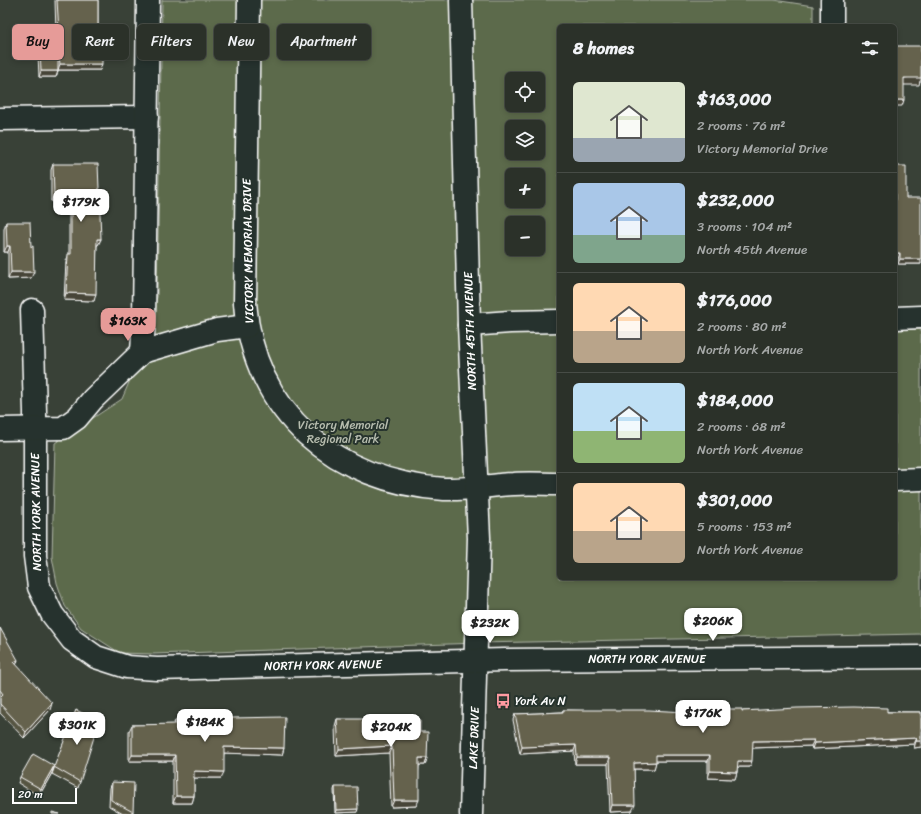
<!DOCTYPE html>
<meta charset="utf-8">
<style>
:root{--surface:#2b3129;--page:#333931;--text:#f1f3f6;--muted:#a6a9a8;--line:#474c46;--accent:#e69b98}
body{margin:0;font-family:Sriracha,sans-serif;background:var(--page);color:var(--text);height:100vh;display:flex;flex-direction:column;font-size:15px;white-space:nowrap}
*{box-sizing:border-box;margin:0}
p{font-size:13px;color:var(--muted)}
.icon{flex:none;width:22px;height:22px;fill:none;stroke:currentColor;stroke-width:2;stroke-linecap:round;stroke-linejoin:round}
.map{position:relative;flex:1;overflow:hidden}
.drawer{position:absolute;left:557px;top:24px;width:340px;height:556px;display:flex;flex-direction:column;background:var(--surface);border-radius:6px;box-shadow:0 2px 6px #0003,0 0 0 1px var(--line)}
.drawer>*{flex:none}
.top-card{position:absolute;left:12px;top:24px;width:380px;height:36px;display:flex;gap:8px}
.tools{position:absolute;left:505px;top:72px;display:grid;gap:8px}
.tools a{display:grid;place-items:center;width:40px;height:40px;border-radius:6px;background:var(--surface);box-shadow:0 2px 6px #0003,0 0 0 1px var(--line);font-size:20px}
.scale{position:absolute;left:12px;bottom:10px;width:65px;box-sizing:border-box;padding-left:4px;border:2px solid #fff;border-top:0;font-size:11px;line-height:14px;white-space:nowrap;color:#fff;-webkit-text-stroke:3px #26332d;paint-order:stroke}
.price{position:absolute;translate:-50% -34px;padding:0 9px;border-radius:8px;background:#fff;color:#222;font-size:13px;line-height:26px;filter:drop-shadow(0 1px 2px #0008)}
.price::after{content:'';position:absolute;left:50%;top:24px;width:12px;height:9px;margin-left:-6px;background:inherit;clip-path:polygon(0 0,100% 0,50% 100%)}
.price.selected{background:var(--accent);color:#111}
ul{padding:0;list-style:none}
li{display:flex;align-items:center;gap:12px;height:100px;padding:0 16px}
li+li{border-top:1px solid var(--line)}
li span{display:grid;place-items:center;flex:none;width:112px;height:80px;border-radius:6px;color:#555}
li>.icon{margin-inline-start:auto}
span .icon{width:48px;height:48px;fill:#fffc;stroke-width:1}
li b{font-size:17px}
h2{display:flex;justify-content:space-between;align-items:center;height:48px;padding:0 16px;font-size:17px}
.tag{padding:0 14px;border-radius:6px;background:var(--surface);box-shadow:0 2px 6px #0003,0 0 0 1px var(--line);font-size:14px;line-height:36px}
.tag.selected{background:var(--accent);color:#111}
.map>svg:first-child{display:block}
</style>
<div class="map">
<svg width="921" height="814" viewBox="0 0 921 814">
<rect width="100%" height="100%" fill="#394137"/>
<filter id="ink" filterUnits="userSpaceOnUse"><feTurbulence type="fractalNoise" baseFrequency=".025" numOctaves="2"/><feDisplacementMap in="SourceGraphic" scale="8" xChannelSelector="R" yChannelSelector="G"/><feConvolveMatrix kernelMatrix="1 2 1 2 8 2 1 2 1" color-interpolation-filters="sRGB"/></filter>
<g filter="url(#ink)">
<path fill="#5c6a4c" stroke="#aeb4a6" fill-rule="evenodd" d="M162,0H774L813,6V26H559V578H895V330L921,329V634L479,643L153,654L120,653L81,628L65,606L57,583L52,557L55,443L122,399L142,352L157,297ZM512,79H538V105H512ZM512,127H538V153H512ZM512,175H538V201H512ZM512,223H538V249H512Z"/>
<g fill="none" stroke-linecap="round" stroke-linejoin="round">
<g stroke="#fff" stroke-width="25">
<g id="minor">
<path d="M249,0L245,303C254,414 336,482 444,489C470,490 489,485 514,484C529,483 544,484 559,484"/>
<polyline points="461,0 469,325 479,538 471,814"/>
<polyline points="832,0 832,26"/>
<polyline points="0,119 147,117"/>
<polyline points="32,310 35,412 35,556 39,587 52,614 72,640 96,657 127,667 157,669 505,660 921,657"/>
<polyline points="895,318 921,317"/>
<polyline points="469,325 510,322 559,321"/>
<polyline points="142,352 144,320 148,0"/>
<polyline points="0,429 63,428 77,418 93,399 142,352 217,330 247,326"/>
<polyline points="895,480 921,479"/>
</g>
</g>
<use href="#minor" stroke="#26332d" stroke-width="22"/>
</g>
<g fill="#575443" stroke="#fff">
<polygon points="55,0 98,0 98,34 100,70 58,70 56,77 39,77 38,54 40,48 55,48 53,40 56,33"/>
<polygon points="53,164 101,239 98,245 97,245 94,301 64,300 66,261 69,254 69,201 51,201 51,170"/>
<polygon points="906,198 921,264 898,264 898,259 895,259"/>
<polygon points="6,222 31,247 31,278 8,279 8,252 4,252 4,229"/>
<polygon points="0,628 16,665 50,710 24,738 0,713"/>
<polygon points="722,709 742,711 921,712 921,747 914,748 914,744 812,749 811,746 752,748 750,767 737,767 737,772 735,779 708,778 708,761 656,761 654,769 634,769 632,811 610,812 608,764 575,764 574,751 520,754 513,720 515,714 562,712 563,710 720,714"/>
<polygon points="76,710 80,782 78,788 52,774"/>
<polygon points="337,719 378,722 420,732 427,758 425,765 419,765 416,806 391,807 389,753 336,756 335,726"/>
<polygon points="175,721 284,748 282,755 224,753 221,778 194,778 194,796 192,803 173,803 173,761 129,761 129,731 132,725 173,725"/>
<polygon points="54,766 52,773 39,796 18,783 20,777"/>
<polygon points="112,782 133,812 132,814 123,814 109,806 110,788"/>
<polygon points="335,787 357,812 335,813 334,790"/>
</g>
<g fill="#474537" stroke="#fff">
<polygon points="60,64 102,64 100,70 58,70"/>
<polygon points="41,71 58,71 56,77 39,77"/>
<polygon points="921,76 921,81 920,81 919,85 902,85 904,78"/>
<polygon points="895,100 904,100 902,106 895,106"/>
<polygon points="54,195 71,195 69,201 51,201"/>
<polygon points="97,239 101,239 98,245 95,245"/>
<polygon points="7,246 10,246 8,252 4,252"/>
<polygon points="895,253 900,253 898,259 895,259"/>
<polygon points="900,259 921,259 921,264 898,264"/>
<polygon points="11,272 34,272 31,278 8,279"/>
<polygon points="66,293 96,294 94,301 64,300"/>
<polygon points="18,660 16,666 14,662"/>
<polygon points="52,703 50,710 24,738 26,732"/>
<polygon points="917,738 914,744 812,749 814,743"/>
<polygon points="814,740 811,746 750,748 753,741"/>
<polygon points="916,741 921,741 921,747 914,748"/>
<polygon points="576,745 574,751 520,754 522,747"/>
<polygon points="392,746 389,753 336,756 339,749"/>
<polygon points="224,747 284,748 282,755 222,753"/>
<polygon points="132,755 175,755 173,761 129,761"/>
<polygon points="656,755 710,755 708,761 654,761"/>
<polygon points="577,757 610,757 608,764 575,764"/>
<polygon points="419,758 427,758 425,765 416,765"/>
<polygon points="738,761 752,761 750,767 735,767"/>
<polygon points="656,762 654,769 632,769 634,763"/>
<polygon points="54,766 52,773 39,796 41,789"/>
<polygon points="194,771 224,772 221,778 191,778"/>
<polygon points="710,771 737,772 735,779 708,778"/>
<polygon points="176,796 194,796 192,803 173,803"/>
<polygon points="394,800 419,800 416,806 391,807"/>
<polygon points="612,805 635,805 632,811 610,812"/>
<polygon points="358,809 357,812 335,813 336,810"/>
</g>
<g fill="#65624e" stroke="#fff">
<polygon points="57,0 98,0 98,34 102,34 102,64 60,64 56,33 59,33"/>
<polygon points="895,46 921,46 921,78 904,78 904,100 895,100"/>
<polygon points="40,48 58,48 58,71 41,71"/>
<polygon points="53,164 98,164 101,239 97,239 96,294 66,293 68,254 71,254 71,195 54,195"/>
<polygon points="895,166 906,166 906,198 921,198 921,259 900,259 900,253 895,253"/>
<polygon points="6,222 30,222 31,247 33,246 34,272 11,272 10,246 7,246"/>
<polygon points="0,628 18,660 14,662 52,703 26,732 0,704 0,697 3,694 0,690"/>
<polygon points="854,707 887,708 887,712 921,712 921,741 916,741 917,738 814,743 814,740 753,741 752,761 738,761 737,772 710,771 710,755 656,755 656,762 634,763 635,805 612,805 610,757 577,757 576,745 522,747 515,714 563,712 563,710 649,710 722,714 722,709 742,709 742,711 797,708"/>
<polygon points="76,710 99,721 80,782 54,767"/>
<polygon points="285,717 284,748 224,747 224,772 194,771 194,796 176,796 175,755 132,755 132,725 175,724 175,721 232,718"/>
<polygon points="337,719 378,719 378,722 420,719 420,732 428,732 427,758 419,758 419,800 394,800 392,746 339,749"/>
<polygon points="33,754 54,766 41,789 20,777"/>
<polygon points="112,782 134,783 133,812 111,800"/>
<polygon points="335,787 357,787 358,809 336,810"/>
<polygon points="52,812 60,814 52,814"/>
</g>
</g>
<defs>
<g id="bus-bare" transform="scale(1.2)"><path d="M-5-6H5V4H4V6H2V4H-2V6H-4V4H-5ZM-3.5-4V0h7V-4ZM-3.5 1.2v1.5H-2V1.2ZM2 1.2v1.5H3.5V1.2Z" fill="#ff9aa2" stroke="#26332d" stroke-width="2.5" paint-order="stroke"/></g>
</defs>
<g fill-rule="evenodd">
<use href="#bus-bare" x="503" y="701"/>
</g>
<g text-anchor="middle" dominant-baseline="central" stroke-width="4" stroke-linejoin="round" paint-order="stroke">
<g font-size="12" fill="#fff" stroke="#26332d">
<text transform="translate(248 251) rotate(-91)">VICTORY MEMORIAL DRIVE</text>
<text transform="translate(470 331) rotate(-92)">NORTH 45TH AVENUE</text>
<text transform="translate(36 512) rotate(-91)">NORTH YORK AVENUE</text>
<text x="647" y="659">NORTH YORK AVENUE</text>
<text transform="translate(323 665) rotate(-1)">NORTH YORK AVENUE</text>
<text transform="translate(474 738) rotate(-88)">LAKE DRIVE</text>
</g>
<g font-size="12" fill="#b6bcae" stroke="#26332d">
<text x="343" y="425">Victory Memorial<tspan x="343" dy="14">Regional Park</tspan></text>
</g>
<g font-size="12" fill="#fff" stroke="#26332d" text-anchor="start">
<text x="515" y="701">York Av N</text>
</g>
</g>
</svg>
<div class="tools">
<a><svg class="icon" aria-label="locate" viewBox="0 0 24 24"><circle cx="12" cy="12" r="6"/><path d="M12 2v4M12 18v4M2 12h4M18 12h4"/></svg></a>
<a><svg class="icon" aria-label="layers" viewBox="0 0 24 24"><path d="M12 4l9 5-9 5-9-5zM3 14l9 5 9-5"/></svg></a>
<a>+</a>
<a>−</a>
</div>
<div class="scale">20 m</div>
<b class="price" style="left:81px;top:223px">$179K</b>
<b class="price selected" style="left:128px;top:342px">$163K</b>
<b class="price" style="left:713px;top:642px">$206K</b>
<b class="price" style="left:490px;top:644px">$232K</b>
<b class="price" style="left:703px;top:734px">$176K</b>
<b class="price" style="left:205px;top:743px">$184K</b>
<b class="price" style="left:77px;top:746px">$301K</b>
<b class="price" style="left:391px;top:748px">$204K</b>
<div class="top-card">
<a class="tag selected">Buy</a>
<a class="tag">Rent</a>
<a class="tag">Filters</a>
<a class="tag">New</a>
<a class="tag">Apartment</a>
</div>
<section class="drawer">
<h2>8 homes<svg class="icon" aria-label="filters" viewBox="0 0 24 24"><path d="M4 7h16M4 17h16"/><circle cx="9" cy="7" r="2"/><circle cx="15" cy="17" r="2"/></svg></h2>
<ul>
<li><span style="background:linear-gradient(#dfe7d0 70%,#9aa5b1 0)"><svg class="icon" aria-label="home" viewBox="0 0 24 24"><path d="M3 11l9-7 9 7M6 9v11h12V9"/></svg></span><div><b>$163,000</b><p>2 rooms · 76 m²</p><p>Victory Memorial Drive</p></div></li>
<li><span style="background:linear-gradient(#a9c7e8 65%,#7fa58c 0)"><svg class="icon" aria-label="home" viewBox="0 0 24 24"><path d="M3 11l9-7 9 7M6 9v11h12V9"/></svg></span><div><b>$232,000</b><p>3 rooms · 104 m²</p><p>North 45th Avenue</p></div></li>
<li><span style="background:linear-gradient(#ffd9b3 60%,#b9a48a 0)"><svg class="icon" aria-label="home" viewBox="0 0 24 24"><path d="M3 11l9-7 9 7M6 9v11h12V9"/></svg></span><div><b>$176,000</b><p>2 rooms · 80 m²</p><p>North York Avenue</p></div></li>
<li><span style="background:linear-gradient(#bfe0f5 60%,#8fb573 0)"><svg class="icon" aria-label="home" viewBox="0 0 24 24"><path d="M3 11l9-7 9 7M6 9v11h12V9"/></svg></span><div><b>$184,000</b><p>2 rooms · 68 m²</p><p>North York Avenue</p></div></li>
<li><span style="background:linear-gradient(#ffd9b3 60%,#b9a48a 0)"><svg class="icon" aria-label="home" viewBox="0 0 24 24"><path d="M3 11l9-7 9 7M6 9v11h12V9"/></svg></span><div><b>$301,000</b><p>5 rooms · 153 m²</p><p>North York Avenue</p></div></li>
</ul>
</section>
</div>
